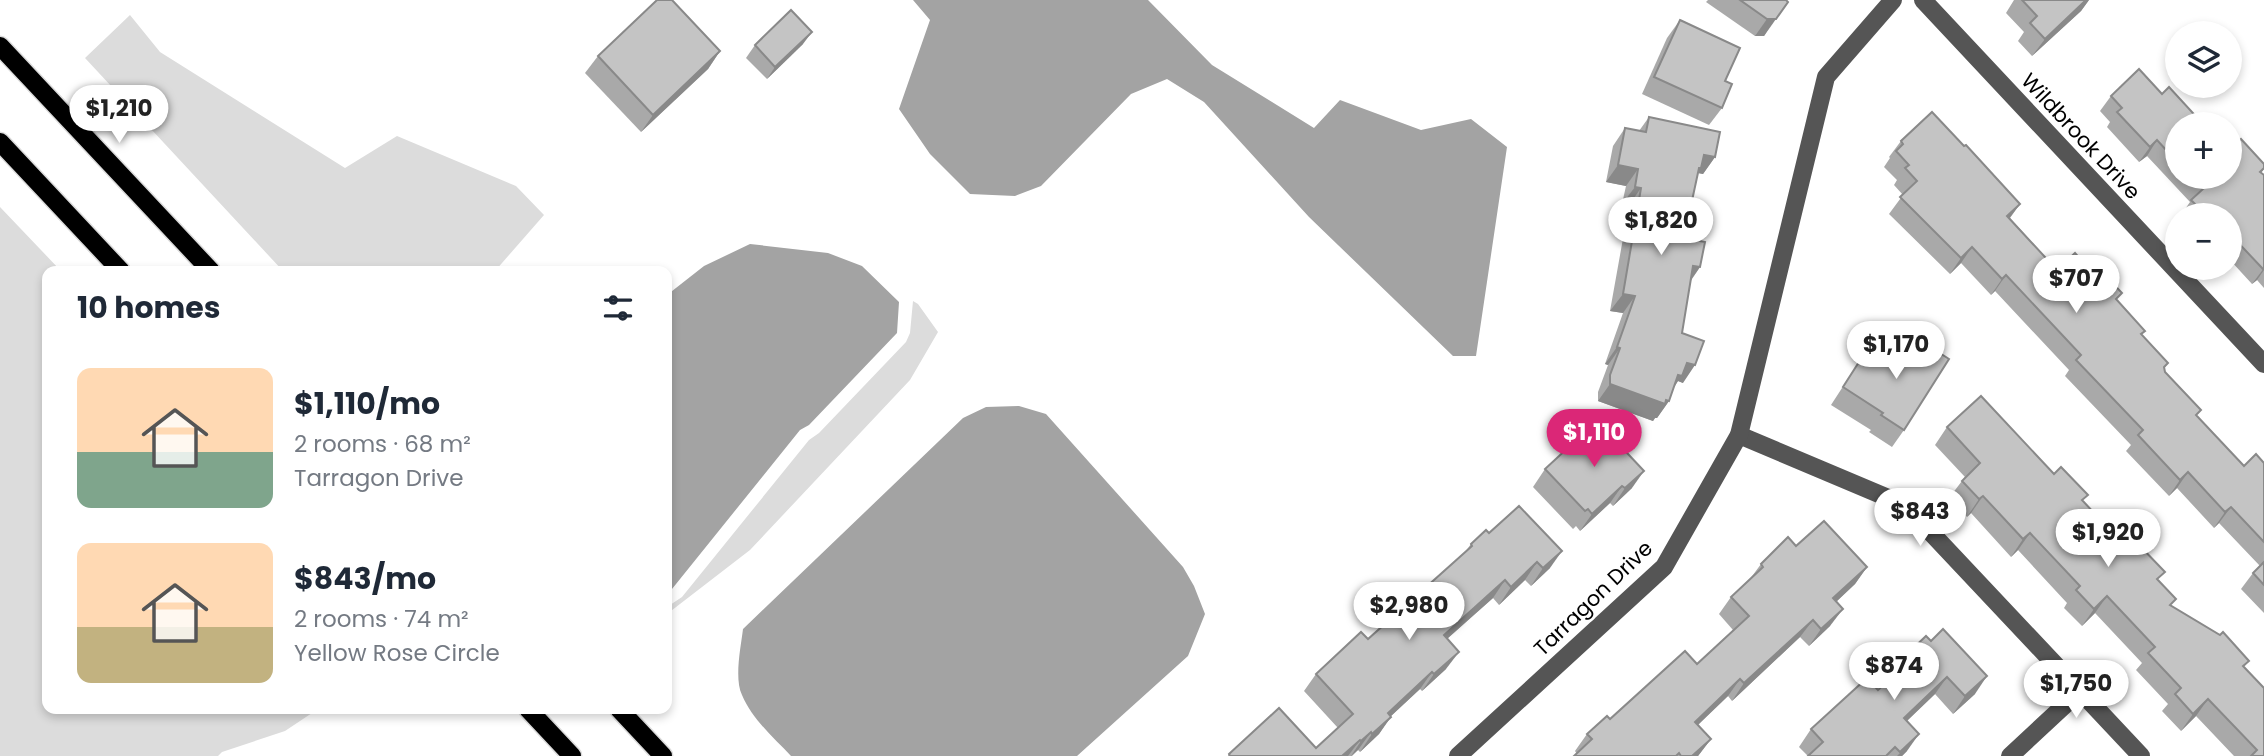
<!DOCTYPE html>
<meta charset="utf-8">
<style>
:root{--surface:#fff;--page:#f6f6f7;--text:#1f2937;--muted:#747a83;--accent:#db2777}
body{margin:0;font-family:Poppins,sans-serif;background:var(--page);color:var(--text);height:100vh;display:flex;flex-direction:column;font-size:26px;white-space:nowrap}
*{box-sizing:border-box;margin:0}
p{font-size:23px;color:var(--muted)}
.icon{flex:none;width:38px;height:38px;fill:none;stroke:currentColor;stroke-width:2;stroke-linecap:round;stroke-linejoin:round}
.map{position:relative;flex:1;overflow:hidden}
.panel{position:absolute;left:42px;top:266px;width:630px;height:448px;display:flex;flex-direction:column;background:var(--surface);border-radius:14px;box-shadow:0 4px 10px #0003}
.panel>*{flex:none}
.controls{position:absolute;left:2165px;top:21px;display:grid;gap:14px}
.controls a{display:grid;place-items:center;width:77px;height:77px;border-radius:50%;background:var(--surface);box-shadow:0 4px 10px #0003;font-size:35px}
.price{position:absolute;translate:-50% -60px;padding:0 16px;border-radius:24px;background:#fff;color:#222;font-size:23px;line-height:46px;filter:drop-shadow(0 2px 4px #0008)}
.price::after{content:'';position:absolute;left:50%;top:42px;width:21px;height:16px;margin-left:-10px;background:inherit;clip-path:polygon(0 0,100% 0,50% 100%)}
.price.active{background:var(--accent);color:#fff}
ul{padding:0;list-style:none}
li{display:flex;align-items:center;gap:21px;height:175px;padding:0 35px}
li span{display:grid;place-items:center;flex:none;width:196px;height:140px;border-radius:14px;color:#555}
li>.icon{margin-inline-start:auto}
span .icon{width:84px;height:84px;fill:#fffc;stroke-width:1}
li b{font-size:30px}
h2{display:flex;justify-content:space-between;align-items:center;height:84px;padding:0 35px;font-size:30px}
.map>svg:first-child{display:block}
</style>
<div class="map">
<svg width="2264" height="756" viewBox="0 0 2264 756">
<rect width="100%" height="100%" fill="#fff"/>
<g fill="#dcdcdc">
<polygon points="130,15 160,52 345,168 397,136 516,186 544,215 495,271 283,271 85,58"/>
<polygon points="0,207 61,271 47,271 47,709 318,709 285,731 222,752 218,756 0,756"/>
<polygon points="913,301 918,304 938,332 910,380 750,550 667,614 667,607 682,597 809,440 819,433 906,342 910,333"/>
</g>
<g fill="#a3a3a3">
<polygon points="913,0 1148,0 1212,65 1314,128 1340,100 1421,130 1471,119 1507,147 1476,356 1453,356 1309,217 1204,102 1167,79 1131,94 1041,186 1015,196 970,194 930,154 899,109 930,20"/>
<polygon points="750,244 828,253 862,266 899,302 897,333 809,425 800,430 672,589 667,592 667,295 704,266"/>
<path d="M1019,406L1046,414L1183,567L1194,586L1205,614L1188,656L1077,756H791C774,738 752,719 742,695C734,679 741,646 743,629L963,418L986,407Z"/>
</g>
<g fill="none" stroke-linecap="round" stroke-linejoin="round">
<g stroke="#dbdbdb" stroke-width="21">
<g id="major">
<polyline points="0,46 211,271"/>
<polyline points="0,142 121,271"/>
<polyline points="528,709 572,756"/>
<polyline points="619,709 663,756"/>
</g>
</g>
<g stroke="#555" stroke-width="18">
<polyline points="1923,0 2264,364"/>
<polyline points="1739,435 1905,505 2080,691"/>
<polyline points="1458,756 1664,567 1739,435 1826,77 1893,0"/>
<polyline points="2010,756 2080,691 2141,756"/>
</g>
<use href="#major" stroke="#000" stroke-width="18"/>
</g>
<g fill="#a9a9a9">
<polygon points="1708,0 1786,0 1764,36 1755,36 1706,2"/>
<polygon points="2014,0 2089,0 2081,11 2032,56 2018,41 2024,32 2006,13"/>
<polygon points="1680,20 1725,81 1722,108 1709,125 1642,94 1667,38"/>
<polygon points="803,44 767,79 746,58 755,45"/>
<polygon points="720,51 708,69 641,132 585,73 598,56"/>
<polygon points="2111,96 2177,124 2177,177 2230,177 2264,169 2261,173 2264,175 2264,288 2257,280 2252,284 2230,260 2230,215 2181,215 2190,202 2147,156 2139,162 2107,127 2110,122 2100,111"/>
<polygon points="1649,117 1715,157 1703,174 1698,173 1684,238 1700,267 1690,282 1682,333 1683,383 1678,381 1673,389 1669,401 1657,418 1655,418 1653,421 1598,401 1598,392 1608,365 1605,364 1623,313 1610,311 1629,205 1622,204 1626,186 1606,182 1613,146 1625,128 1639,131"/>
<polygon points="1901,141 2020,204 2010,218 2057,270 2117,301 2145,331 2142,335 2168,363 2164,369 2165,372 2197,416 2244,466 2264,463 2264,613 2241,589 2253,573 2260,566 2219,523 2214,528 2177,488 2169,496 2126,451 2131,445 2065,376 2069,370 1995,291 1991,295 1961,263 1950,274 1889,214 1903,195 1894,185 1897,180 1884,167 1890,158 1889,157"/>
<polygon points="1921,341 1904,430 1892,447 1869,432 1871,430 1831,405 1866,351 1869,354 1906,363"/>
<polygon points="1947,427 2054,474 2083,502 2159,581 2171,606 2249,661 2244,667 2264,756 2234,756 2196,716 2181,731 2162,711 2168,704 2136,670 2142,663 2095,613 2082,626 2064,608 2067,603 2018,550 2011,557 1971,513 1967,517 1949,498 1965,477 1935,445"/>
<polygon points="1545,469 1632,488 1613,506 1610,503 1580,531 1576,526 1573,529 1533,487"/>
<polygon points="1489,533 1550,568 1531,586 1525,580 1499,605 1493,598 1447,639 1446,669 1422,691 1420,689 1391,716 1379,734 1360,752 1358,750 1352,756 1228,756 1229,754 1316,748 1338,728 1304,691 1316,674 1368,639 1465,552 1471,544"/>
<polygon points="1796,546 1867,567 1855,584 1836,602 1830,626 1809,646 1800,637 1732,701 1728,696 1698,725 1711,739 1698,756 1574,756 1577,754 1575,751 1587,734 1610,719 1697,664 1733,630 1719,614 1731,597 1750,579 1761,564"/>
<polygon points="1926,636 1975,694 1953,714 1935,694 1907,721 1907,751 1902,756 1808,756 1799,747 1811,729 1878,690 1895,674 1894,673 1906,655"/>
</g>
<g fill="#898989">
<polygon points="2086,0 2089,0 2081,11 2032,56 2045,39"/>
<polygon points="1767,19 1776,19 1764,36 1755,36"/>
<polygon points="812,32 803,44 767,79 775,67"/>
<polygon points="720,51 708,69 641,132 653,115"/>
<polygon points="2157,140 2147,156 2139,162 2150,147"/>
<polygon points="1704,155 1715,157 1703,174 1698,173 1689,186"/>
<polygon points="1618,165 1638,169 1626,186 1606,182"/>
<polygon points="1635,187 1641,188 1629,205 1622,204"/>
<polygon points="2020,204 2008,220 2007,216"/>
<polygon points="1972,247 1961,263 1950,274 1961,258"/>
<polygon points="1693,266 1700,267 1688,284"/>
<polygon points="2264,268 2264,270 2257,280 2252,284"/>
<polygon points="2006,275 1995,291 1991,295 2002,279"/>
<polygon points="1623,294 1635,296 1623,313 1610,311"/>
<polygon points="1617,347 1620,348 1608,365 1605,364"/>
<polygon points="1687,363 1695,365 1683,383 1678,381 1670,393 1666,392"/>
<polygon points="1610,384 1666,400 1669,401 1657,418 1655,418 1653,421 1598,401"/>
<polygon points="1644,471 1632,488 1613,506 1625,488"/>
<polygon points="2188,472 2177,488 2169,496 2180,480"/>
<polygon points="1622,486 1610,503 1580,531 1592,514"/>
<polygon points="1983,496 1971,513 1967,517 1979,499"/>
<polygon points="2231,507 2219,523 2214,528 2225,512"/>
<polygon points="2030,533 2018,550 2011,557 2023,539"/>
<polygon points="1562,551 1550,568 1531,586 1543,568"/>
<polygon points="1537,562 1525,580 1499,605 1511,587"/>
<polygon points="1867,567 1855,584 1821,616 1833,598"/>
<polygon points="1505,580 1493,598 1431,653 1444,635"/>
<polygon points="2107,596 2095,613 2082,626 2094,609"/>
<polygon points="1843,609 1830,626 1809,646 1821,629"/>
<polygon points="1813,620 1800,637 1732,701 1744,683"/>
<polygon points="1459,652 1446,669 1422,691 1434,674"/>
<polygon points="1432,672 1420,689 1376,730 1388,713"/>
<polygon points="1987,676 1975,694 1953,714 1965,696"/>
<polygon points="1947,677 1935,694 1892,735 1904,718"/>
<polygon points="1740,679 1728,696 1683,739 1695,722"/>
<polygon points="2208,699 2196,716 2181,731 2193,714"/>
<polygon points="1391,717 1379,734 1360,752 1372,734"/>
<polygon points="1371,732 1358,750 1351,756 1361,741"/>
<polygon points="1919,734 1907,751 1902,756 1897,756"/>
<polygon points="1711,739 1698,756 1692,756"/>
<polygon points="1360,740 1348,756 1342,756"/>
</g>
<g fill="#c4c4c4" stroke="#898989" stroke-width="2">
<polygon points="657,0 672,0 720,51 653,115 598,56"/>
<polygon points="1740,0 1786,0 1788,2 1776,19 1767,19"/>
<polygon points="2022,0 2086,0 2045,39 2030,23 2037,16"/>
<polygon points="791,10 812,32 775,67 755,45"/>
<polygon points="1680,20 1740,48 1725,81 1732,84 1722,108 1654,77"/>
<polygon points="2139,69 2162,94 2169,87 2203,124 2177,124 2177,162 2157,140 2150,147 2117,112 2122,108 2111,96"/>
<polygon points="1932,112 1964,146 1966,145 2020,204 2007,216 2057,270 2075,253 2099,280 2105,275 2122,293 2116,299 2145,331 2141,334 2168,363 2164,367 2165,372 2201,410 2196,415 2244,466 2256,454 2264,463 2264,542 2231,507 2225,512 2188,472 2180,480 2138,435 2143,430 2076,360 2081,355 2006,275 2002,279 1972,247 1961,258 1900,197 1917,181 1905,168 1909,165 1896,151 1903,144 1901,141"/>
<polygon points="1649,117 1720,132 1715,157 1704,155 1701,168 1699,168 1684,238 1705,242 1700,267 1693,266 1682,333 1704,341 1695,365 1687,363 1682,376 1678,375 1669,401 1666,400 1665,404 1610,384 1610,375 1620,348 1617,347 1635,296 1623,294 1641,188 1635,187 1638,169 1618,165 1625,128 1646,132"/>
<polygon points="2241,139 2264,164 2264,168 2260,172 2264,175 2264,268 2263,269 2230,234 2230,215 2206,215 2191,200 2203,189 2191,177 2230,177 2230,150"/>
<polygon points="1921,341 1949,359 1904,430 1881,415 1883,413 1843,387 1866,351 1869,354 1877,344 1907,363"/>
<polygon points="1981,396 2054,474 2061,467 2088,495 2082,500 2124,545 2131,551 2138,544 2165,572 2157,579 2176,599 2170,605 2220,635 2223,632 2249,661 2243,666 2264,688 2264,756 2251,756 2257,750 2208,699 2193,714 2175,694 2181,688 2148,653 2155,647 2107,596 2094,609 2076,590 2080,586 2030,533 2023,539 1983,496 1979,499 1962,481 1980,463 1947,427"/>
<polygon points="1597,421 1644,471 1625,488 1622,486 1592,514 1588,509 1585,511 1545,469"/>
<polygon points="1519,506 1562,551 1543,568 1537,562 1511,587 1505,580 1444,635 1459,652 1434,674 1432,672 1388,713 1391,717 1372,734 1371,732 1361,741 1360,740 1342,756 1230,756 1229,754 1279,708 1316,748 1353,714 1316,674 1361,632 1368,639 1472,546 1471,544 1486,530 1489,533"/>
<polygon points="1824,521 1867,567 1833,598 1843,609 1821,629 1813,620 1744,683 1740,679 1695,722 1711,739 1692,756 1681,756 1679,753 1676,756 1574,756 1592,739 1587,734 1607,716 1610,719 1685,651 1697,664 1749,616 1731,597 1763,567 1761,564 1788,537 1796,546"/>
<polygon points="2264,562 2264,585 2253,573"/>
<polygon points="1943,629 1987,676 1965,696 1947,677 1904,718 1919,734 1900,752 1895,747 1886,756 1808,756 1823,742 1811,729 1867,678 1878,690 1910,660 1906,655 1926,636 1931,641"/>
</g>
<g text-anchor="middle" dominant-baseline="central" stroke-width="5" stroke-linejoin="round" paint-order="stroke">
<g font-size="21" fill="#000" stroke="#fff">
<text transform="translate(2081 136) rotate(47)">Wildbrook Drive</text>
<text transform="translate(1593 598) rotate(-44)">Tarragon Drive</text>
</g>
</g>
</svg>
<div class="controls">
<a><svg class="icon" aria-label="layers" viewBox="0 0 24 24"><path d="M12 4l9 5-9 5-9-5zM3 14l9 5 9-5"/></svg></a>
<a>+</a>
<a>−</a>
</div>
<b class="price" style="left:119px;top:145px">$1,210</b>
<b class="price" style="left:1661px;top:257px">$1,820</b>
<b class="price" style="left:2076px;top:315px">$707</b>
<b class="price" style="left:1896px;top:381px">$1,170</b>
<b class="price active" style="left:1594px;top:469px">$1,110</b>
<b class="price" style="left:1920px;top:548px">$843</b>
<b class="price" style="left:2108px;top:569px">$1,920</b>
<b class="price" style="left:1409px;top:642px">$2,980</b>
<b class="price" style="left:1894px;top:702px">$874</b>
<b class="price" style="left:2076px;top:720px">$1,750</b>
<section class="panel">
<h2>10 homes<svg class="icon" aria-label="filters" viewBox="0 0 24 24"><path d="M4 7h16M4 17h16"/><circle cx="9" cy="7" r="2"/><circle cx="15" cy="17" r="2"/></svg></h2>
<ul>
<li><span style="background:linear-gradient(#ffd9b3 60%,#7fa58c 0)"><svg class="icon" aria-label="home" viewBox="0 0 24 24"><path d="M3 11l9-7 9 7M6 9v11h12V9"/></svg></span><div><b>$1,110/mo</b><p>2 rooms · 68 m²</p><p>Tarragon Drive</p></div></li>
<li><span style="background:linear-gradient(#ffd9b3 60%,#c2b280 0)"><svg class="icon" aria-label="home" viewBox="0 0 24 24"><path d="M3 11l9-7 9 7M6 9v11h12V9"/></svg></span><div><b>$843/mo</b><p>2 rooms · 74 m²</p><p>Yellow Rose Circle</p></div></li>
</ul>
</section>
</div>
